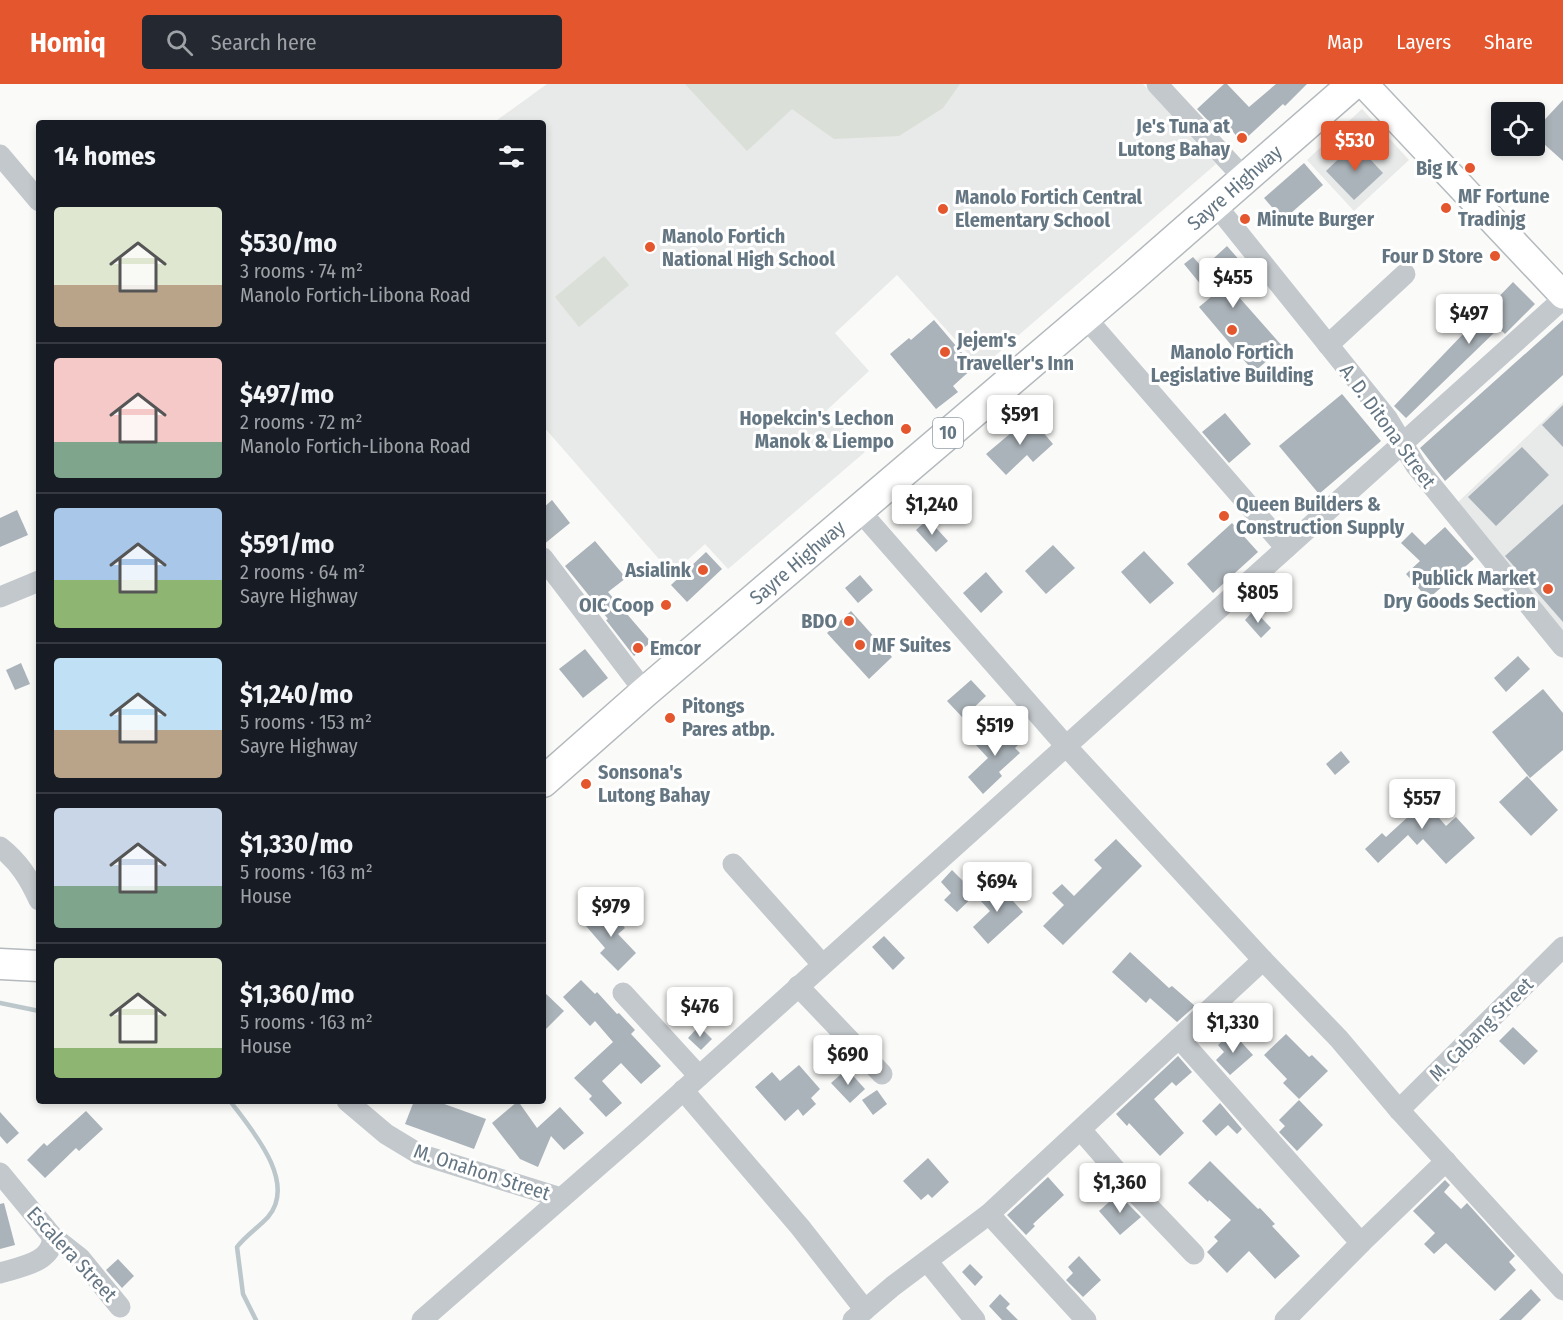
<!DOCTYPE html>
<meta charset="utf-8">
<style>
:root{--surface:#171b24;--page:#242831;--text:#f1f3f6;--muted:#9ea1a6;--line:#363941;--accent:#e4572e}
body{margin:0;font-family:"Fira Sans Condensed",sans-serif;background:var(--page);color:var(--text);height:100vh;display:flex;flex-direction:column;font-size:22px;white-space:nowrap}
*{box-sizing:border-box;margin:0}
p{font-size:20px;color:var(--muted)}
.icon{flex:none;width:33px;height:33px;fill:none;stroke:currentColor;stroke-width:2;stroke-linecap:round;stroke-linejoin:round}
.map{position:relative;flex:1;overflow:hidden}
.drawer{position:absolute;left:36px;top:36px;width:510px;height:984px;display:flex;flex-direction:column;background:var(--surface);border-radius:6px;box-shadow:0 3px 9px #0003}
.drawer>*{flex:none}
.tools{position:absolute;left:1491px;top:18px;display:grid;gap:12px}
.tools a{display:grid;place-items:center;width:54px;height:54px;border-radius:6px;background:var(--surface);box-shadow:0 3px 9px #0003;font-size:30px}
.price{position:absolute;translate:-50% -51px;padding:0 14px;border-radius:6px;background:#fff;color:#222;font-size:20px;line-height:39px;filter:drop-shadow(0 2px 3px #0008)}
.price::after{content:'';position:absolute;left:50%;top:36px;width:18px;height:14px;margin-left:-9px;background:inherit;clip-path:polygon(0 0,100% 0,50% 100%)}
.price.selected{background:var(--accent);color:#fff}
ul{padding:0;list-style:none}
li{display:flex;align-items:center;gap:18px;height:150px;padding:0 18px}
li+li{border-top:2px solid var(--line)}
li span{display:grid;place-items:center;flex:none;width:168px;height:120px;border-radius:6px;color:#555}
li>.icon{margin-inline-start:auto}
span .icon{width:72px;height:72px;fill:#fffc;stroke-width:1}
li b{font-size:26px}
h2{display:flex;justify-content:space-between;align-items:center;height:72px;padding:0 18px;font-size:26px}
header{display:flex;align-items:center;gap:36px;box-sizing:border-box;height:84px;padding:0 30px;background:var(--accent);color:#fff}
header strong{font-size:28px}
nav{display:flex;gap:33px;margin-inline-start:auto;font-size:21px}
.search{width:420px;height:54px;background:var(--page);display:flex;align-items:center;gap:15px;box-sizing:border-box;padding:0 21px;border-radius:6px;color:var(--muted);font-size:22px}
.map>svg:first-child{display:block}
</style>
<header>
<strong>Homiq</strong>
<div class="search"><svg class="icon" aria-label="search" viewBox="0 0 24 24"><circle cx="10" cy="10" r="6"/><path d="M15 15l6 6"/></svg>Search here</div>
<nav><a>Map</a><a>Layers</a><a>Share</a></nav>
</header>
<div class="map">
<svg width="1563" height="1236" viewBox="0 0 1563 1236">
<rect width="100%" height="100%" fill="#fafaf8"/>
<g fill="#e8e9e9">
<polygon points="547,0 1143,0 1216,80 981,284 897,191 835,249 869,287 827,326 865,368 728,485 705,460 672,490 543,342 543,39 493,39"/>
<polygon points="1362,25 1409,76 1354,127 1307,76"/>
<polygon points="1563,318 1563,549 1455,421"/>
</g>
<g fill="#dadfd7">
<polygon points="685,0 960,0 943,24 899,52 834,55 792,25 747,67"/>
<polygon points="604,172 629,201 579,243 555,213"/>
</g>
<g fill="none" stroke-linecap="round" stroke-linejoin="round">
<g stroke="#bbc7cb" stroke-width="4.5">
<polyline points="0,919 39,927"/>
<path d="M230,1017C251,1045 298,1098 268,1133C258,1144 246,1151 237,1163L243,1210L256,1236"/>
</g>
</g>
<g fill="#aab3b9">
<polygon points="1224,0 1227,0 1249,23 1276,0 1307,0 1285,22 1283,20 1242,58 1225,39 1217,46 1197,25"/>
<polygon points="1563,16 1563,77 1534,51 1534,47"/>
<polygon points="1355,59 1383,89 1354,116 1326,87"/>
<polygon points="1304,79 1323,101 1283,136 1264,114"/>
<polygon points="1227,162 1249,187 1230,203 1283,263 1254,288 1199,223 1211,213 1184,180 1193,173 1203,184"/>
<polygon points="1513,198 1535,220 1505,250 1499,244 1406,334 1394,322"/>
<polygon points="934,236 974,283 953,302 958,308 936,325 890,270 909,254 911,256"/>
<polygon points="1563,236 1563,291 1445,397 1420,364"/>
<polygon points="1342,310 1381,357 1319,410 1279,362"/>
<polygon points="1563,321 1563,363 1542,341"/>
<polygon points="1225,329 1251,360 1229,379 1202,348"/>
<polygon points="1030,333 1053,360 1033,378 1027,371 1006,391 986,370"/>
<polygon points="1522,363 1549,391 1496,442 1468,413"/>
<polygon points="552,416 570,439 543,461 543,424"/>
<polygon points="1563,420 1563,538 1505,472"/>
<polygon points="17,426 28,451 0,463 0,434"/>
<polygon points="928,435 948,457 936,468 916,446"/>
<polygon points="1232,439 1258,468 1213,509 1187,480"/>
<polygon points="1445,443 1474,475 1428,515 1406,490 1420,477 1401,459 1412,448 1425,461"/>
<polygon points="595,457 626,494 608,508 651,558 634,572 606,536 608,535 565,482"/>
<polygon points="1053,461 1075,484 1046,510 1025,487"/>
<polygon points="1144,467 1174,499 1150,520 1121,488"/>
<polygon points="706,468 722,485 687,518 671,501"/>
<polygon points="986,488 1003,508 981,529 963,509"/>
<polygon points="860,491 873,506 858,519 845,504"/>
<polygon points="1254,526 1271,544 1261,554 1245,536"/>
<polygon points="851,527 892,573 869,595 827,549"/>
<polygon points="585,565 608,594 583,614 559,585"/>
<polygon points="1518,572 1530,585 1506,608 1494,594"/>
<polygon points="21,579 30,600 15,606 6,586"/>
<polygon points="971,596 986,612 963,634 947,617"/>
<polygon points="1543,605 1563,629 1563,666 1530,694 1492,648"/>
<polygon points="995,642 1003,650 1011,643 1023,656 1015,664 1020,669 999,688 1002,692 983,710 968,693 988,674 975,660"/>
<polygon points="1341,667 1350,678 1335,691 1326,680"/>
<polygon points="1527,692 1558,726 1531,752 1499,718"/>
<polygon points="1409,699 1446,742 1456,733 1475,754 1446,780 1423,755 1417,761 1408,751 1378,779 1365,765 1382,749 1386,753 1410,731 1393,713"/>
<polygon points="1116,755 1142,782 1063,861 1043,842 1064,821 1052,809 1062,800 1074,812 1102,784 1094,776"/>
<polygon points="952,786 976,810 957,828 944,816 951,809 941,798"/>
<polygon points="996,798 1023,828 988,860 973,843 990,827 978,814"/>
<polygon points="611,820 620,831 617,834 625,844 618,850 636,869 618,887 600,869 605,864 586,842"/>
<polygon points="884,852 905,874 893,886 872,863"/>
<polygon points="1130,868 1169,904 1172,902 1195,922 1177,938 1150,914 1146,919 1112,888"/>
<polygon points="581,896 595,910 597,908 617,930 619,929 635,946 631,950 661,982 641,1000 621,979 602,997 622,1019 606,1033 589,1015 592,1012 574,994 613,958 595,937 590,942 563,913"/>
<polygon points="543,907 564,927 543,948"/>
<polygon points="699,942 712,955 701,966 688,954"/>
<polygon points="1513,943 1538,967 1524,981 1499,957"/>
<polygon points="1232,948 1253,971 1230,991 1216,976 1224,968 1218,961"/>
<polygon points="1286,950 1309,973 1312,971 1328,987 1299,1015 1283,999 1287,995 1264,971"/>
<polygon points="1178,972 1192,988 1176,1002 1172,998 1154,1015 1184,1049 1160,1072 1129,1039 1127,1042 1116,1030"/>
<polygon points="799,981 820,1005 811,1014 816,1020 803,1032 798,1025 785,1037 755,1003 772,988 780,997"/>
<polygon points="847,985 865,1005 850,1019 831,999"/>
<polygon points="877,1006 887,1020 873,1031 862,1016"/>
<polygon points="1299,1016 1323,1041 1297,1067 1279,1048 1285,1042 1279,1036"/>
<polygon points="414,1017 436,1017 486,1035 474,1065 405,1040"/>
<polygon points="518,1017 537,1044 560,1023 584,1049 564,1066 551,1052 538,1083 520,1075 492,1039"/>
<polygon points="1220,1019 1242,1045 1237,1050 1228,1041 1216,1052 1202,1037"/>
<polygon points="86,1027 103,1045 79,1067 76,1064 45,1094 27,1076 44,1059 47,1062"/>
<polygon points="0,1028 19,1049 7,1060 0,1052"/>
<polygon points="928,1074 949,1098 932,1114 928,1110 921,1116 903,1097"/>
<polygon points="1210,1077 1258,1125 1260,1124 1275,1140 1272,1142 1300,1172 1275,1195 1249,1167 1227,1189 1207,1168 1218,1157 1214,1153 1231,1136 1209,1116 1208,1118 1188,1099"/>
<polygon points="1048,1093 1064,1111 1033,1140 1035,1142 1026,1151 1007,1131"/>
<polygon points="1445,1096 1450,1101 1444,1108 1461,1125 1467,1119 1515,1172 1509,1178 1516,1186 1495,1207 1446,1159 1434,1170 1424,1160 1435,1149 1413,1127"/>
<polygon points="1118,1110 1141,1133 1120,1151 1099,1127"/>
<polygon points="4,1119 15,1161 0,1165 0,1120"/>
<polygon points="1079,1172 1101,1196 1083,1213 1066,1196 1073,1189 1068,1183"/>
<polygon points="118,1175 134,1192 122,1204 106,1186"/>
<polygon points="970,1180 983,1193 975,1202 962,1188"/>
<polygon points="1531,1205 1541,1216 1521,1236 1499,1236"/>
<polygon points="1000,1210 1010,1220 1006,1224 1018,1236 1002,1236 989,1222"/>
</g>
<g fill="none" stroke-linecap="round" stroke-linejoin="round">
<g stroke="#b5babe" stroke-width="30">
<polyline id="major" points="1364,0 1563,211"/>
</g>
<g stroke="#b4b9bd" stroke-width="33">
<g id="highway">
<path id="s1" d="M543,698L645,608L1131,194L1353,0"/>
<polyline points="0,880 39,882"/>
</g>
</g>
<g stroke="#c3c8cc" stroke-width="21">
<polyline points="1157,0 1244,94"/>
<polyline points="0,71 39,117"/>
<polyline points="1215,120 1387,334 1416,382 1563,563"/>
<polyline points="1085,233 1286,464"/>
<polyline points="1328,261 1405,190"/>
<polyline points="859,426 1066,662 1263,876 1339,955 1399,1026 1563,1206"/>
<polyline points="543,474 645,608"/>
<polyline points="0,513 39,497"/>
<path d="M0,763C19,778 29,794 39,816"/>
<polyline points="733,780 822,880"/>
<polyline points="798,902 882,990"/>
<polyline points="623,909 699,992"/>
<polyline points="1179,954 1361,1159 1285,1236"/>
<polyline points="683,1006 800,1143 865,1226"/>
<polyline points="347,1017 386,1050 419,1070 561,1114"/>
<polyline points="1399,1026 1563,863"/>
<polyline points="1081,1046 1133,1106 1194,1170"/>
<polyline points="0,1089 52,1152 80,1174 120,1223"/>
<polyline points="989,1130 1086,1236"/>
<polyline points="1361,1159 1446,1077"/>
<polyline points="927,1177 975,1236"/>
<path d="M0,1189C19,1183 55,1178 52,1152"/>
<polyline points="422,1236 636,1049 1563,215"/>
<polyline points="853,1236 893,1202 989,1130 1263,876"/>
</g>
<use href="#major" stroke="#fff" stroke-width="27"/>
<use href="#highway" stroke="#fff" stroke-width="30"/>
</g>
<g fill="#e4572e" stroke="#fff" stroke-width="2">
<circle cx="1242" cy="54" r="6"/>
<circle cx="1470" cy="84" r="6"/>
<circle cx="1446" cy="124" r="6"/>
<circle cx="943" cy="125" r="6"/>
<circle cx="1245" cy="135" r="6"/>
<circle cx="650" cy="163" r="6"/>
<circle cx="1495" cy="172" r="6"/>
<circle cx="1232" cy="246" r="6"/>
<circle cx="945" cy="268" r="6"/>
<circle cx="906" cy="345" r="6"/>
<circle cx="1224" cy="432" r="6"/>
<circle cx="703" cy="486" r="6"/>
<circle cx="1548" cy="505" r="6"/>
<circle cx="666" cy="521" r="6"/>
<circle cx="849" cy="537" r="6"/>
<circle cx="860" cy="561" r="6"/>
<circle cx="638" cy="564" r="6"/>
<circle cx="670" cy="634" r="6"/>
<circle cx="586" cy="700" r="6"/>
</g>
<g text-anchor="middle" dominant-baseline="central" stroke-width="6" stroke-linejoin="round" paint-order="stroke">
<rect fill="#fff" stroke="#939fa8" stroke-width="1.5" x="933" y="334" width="30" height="30" rx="4.5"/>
<g font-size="18" font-weight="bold" fill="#657683">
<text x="948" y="349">10</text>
</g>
<g font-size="20" font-weight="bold" fill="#657683" stroke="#fff" text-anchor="start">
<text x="1230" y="42" text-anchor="end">Je's Tuna at<tspan x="1230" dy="23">Lutong Bahay</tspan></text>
<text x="1458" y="84" text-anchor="end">Big K</text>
<text x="1458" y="112">MF Fortune<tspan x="1458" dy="23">Tradinjg</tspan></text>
<text x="955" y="113">Manolo Fortich Central<tspan x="955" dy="23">Elementary School</tspan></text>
<text x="1257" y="135">Minute Burger</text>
<text x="662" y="152">Manolo Fortich<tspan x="662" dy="23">National High School</tspan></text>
<text x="1483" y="172" text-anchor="end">Four D Store</text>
<text x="957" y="256">Jejem's<tspan x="957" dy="23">Traveller's Inn</tspan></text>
<text x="1232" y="268" text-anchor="middle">Manolo Fortich<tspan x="1232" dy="23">Legislative Building</tspan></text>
<text x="894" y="334" text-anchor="end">Hopekcin's Lechon<tspan x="894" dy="23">Manok &amp; Liempo</tspan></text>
<text x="1236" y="420">Queen Builders &amp;<tspan x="1236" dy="23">Construction Supply</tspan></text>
<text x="691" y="486" text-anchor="end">Asialink</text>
<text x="1536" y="494" text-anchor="end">Publick Market<tspan x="1536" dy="23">Dry Goods Section</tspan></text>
<text x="654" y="521" text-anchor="end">OIC Coop</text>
<text x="837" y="537" text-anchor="end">BDO</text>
<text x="872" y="561">MF Suites</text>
<text x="650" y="564">Emcor</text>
<text x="682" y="622">Pitongs<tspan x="682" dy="23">Pares atbp.</tspan></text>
<text x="598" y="688">Sonsona's<tspan x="598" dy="23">Lutong Bahay</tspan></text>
</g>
<g font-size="20" fill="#657683" stroke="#fff">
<text stroke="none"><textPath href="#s1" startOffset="912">Sayre Highway</textPath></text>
<text transform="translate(1388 342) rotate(54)">A. D. Ditona Street</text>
<text stroke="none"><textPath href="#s1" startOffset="336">Sayre Highway</textPath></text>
<text transform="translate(1481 945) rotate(-45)">M. Cabang Street</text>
<text transform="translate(482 1088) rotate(18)">M. Onahon Street</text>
<text transform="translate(72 1170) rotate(47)">Escalera Street</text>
</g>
</g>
</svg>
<div class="tools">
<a><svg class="icon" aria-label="locate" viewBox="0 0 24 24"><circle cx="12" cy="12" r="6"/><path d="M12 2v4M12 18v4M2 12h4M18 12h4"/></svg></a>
</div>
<b class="price selected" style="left:1355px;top:88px">$530</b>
<b class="price" style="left:1233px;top:225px">$455</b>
<b class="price" style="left:1469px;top:261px">$497</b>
<b class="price" style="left:1020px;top:362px">$591</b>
<b class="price" style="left:932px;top:452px">$1,240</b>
<b class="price" style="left:1258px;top:540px">$805</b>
<b class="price" style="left:995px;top:673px">$519</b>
<b class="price" style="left:1422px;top:746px">$557</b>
<b class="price" style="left:997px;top:829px">$694</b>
<b class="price" style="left:611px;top:854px">$979</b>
<b class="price" style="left:700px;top:954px">$476</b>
<b class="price" style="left:1233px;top:970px">$1,330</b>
<b class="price" style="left:848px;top:1002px">$690</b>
<b class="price" style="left:1120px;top:1130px">$1,360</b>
<section class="drawer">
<h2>14 homes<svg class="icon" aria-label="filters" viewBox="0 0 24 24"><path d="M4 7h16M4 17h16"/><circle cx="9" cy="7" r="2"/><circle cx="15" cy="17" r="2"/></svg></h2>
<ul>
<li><span style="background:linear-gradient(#dfe7d0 65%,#b9a48a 0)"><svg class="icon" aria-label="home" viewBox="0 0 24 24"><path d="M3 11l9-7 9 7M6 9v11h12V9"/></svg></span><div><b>$530/mo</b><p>3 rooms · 74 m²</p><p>Manolo Fortich-Libona Road</p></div></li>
<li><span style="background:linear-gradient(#f6c9c9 70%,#7fa58c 0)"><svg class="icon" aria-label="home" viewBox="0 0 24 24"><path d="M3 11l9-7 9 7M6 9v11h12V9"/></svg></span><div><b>$497/mo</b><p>2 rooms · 72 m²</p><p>Manolo Fortich-Libona Road</p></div></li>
<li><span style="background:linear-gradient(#a9c7e8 60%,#8fb573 0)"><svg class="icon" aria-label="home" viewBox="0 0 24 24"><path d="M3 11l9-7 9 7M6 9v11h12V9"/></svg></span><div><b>$591/mo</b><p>2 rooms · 64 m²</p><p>Sayre Highway</p></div></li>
<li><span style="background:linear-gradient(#bfe0f5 60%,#b9a48a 0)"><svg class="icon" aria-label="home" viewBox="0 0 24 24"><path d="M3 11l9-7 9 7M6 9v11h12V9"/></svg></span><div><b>$1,240/mo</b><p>5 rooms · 153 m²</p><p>Sayre Highway</p></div></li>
<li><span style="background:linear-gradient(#c9d6e8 65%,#7fa58c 0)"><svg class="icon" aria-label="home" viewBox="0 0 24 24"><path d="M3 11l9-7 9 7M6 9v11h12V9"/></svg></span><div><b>$1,330/mo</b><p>5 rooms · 163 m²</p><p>House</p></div></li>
<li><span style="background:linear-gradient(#dfe7d0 75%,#8fb573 0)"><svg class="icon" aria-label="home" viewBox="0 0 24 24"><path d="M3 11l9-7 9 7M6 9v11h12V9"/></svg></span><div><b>$1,360/mo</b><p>5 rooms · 163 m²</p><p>House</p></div></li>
</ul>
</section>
</div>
